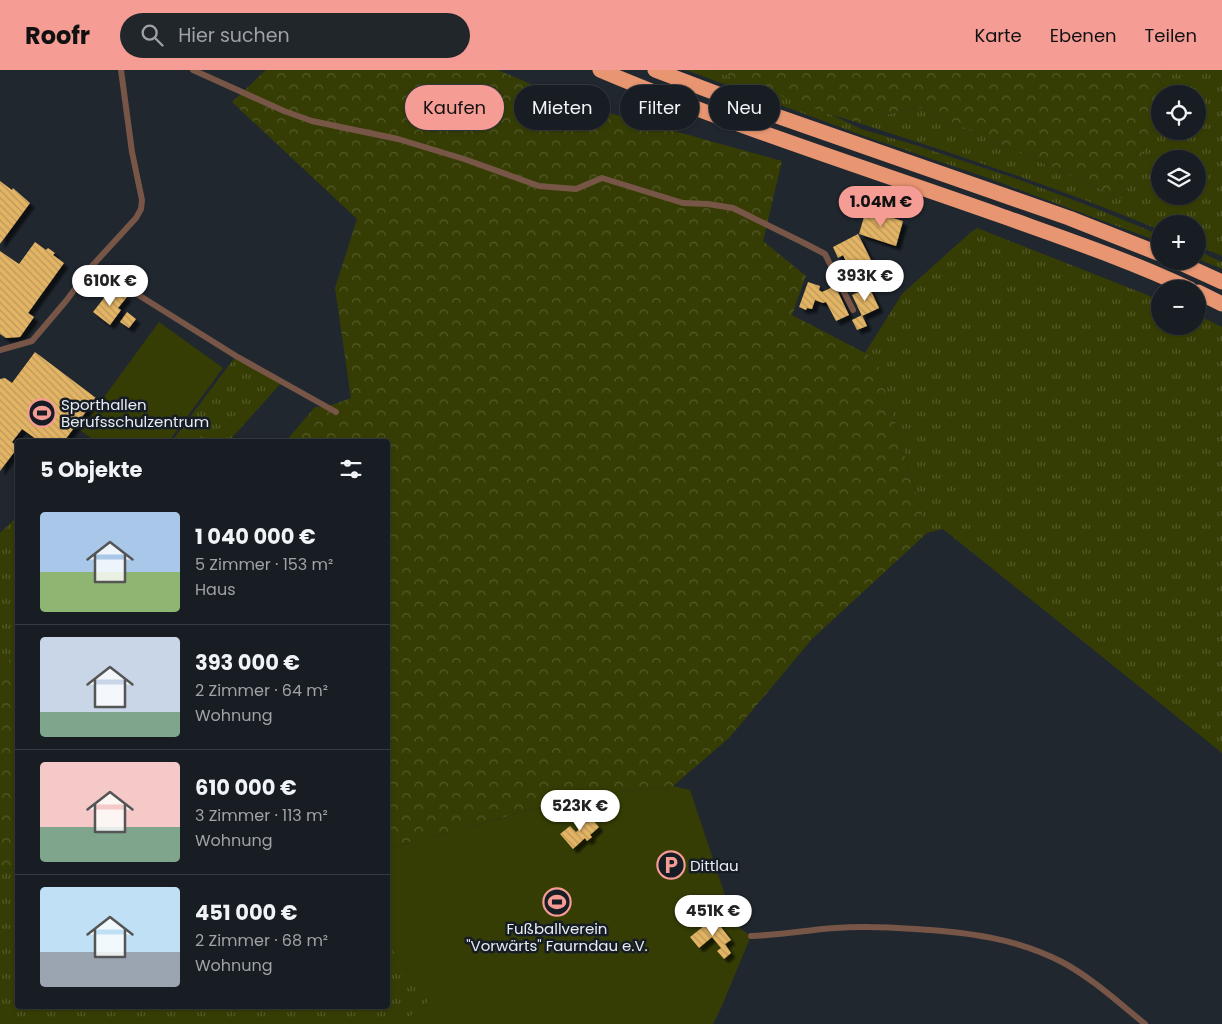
<!DOCTYPE html>
<html lang="de">
<meta charset="utf-8">
<style>
:root{--surface:#181d23;--page:#21262b;--text:#f1f3f6;--muted:#9fa2a6;--line:#363b41;--accent:#f59c95}
body{margin:0;font-family:Poppins,sans-serif;background:var(--page);color:var(--text);height:100vh;display:flex;flex-direction:column;font-size:19px;white-space:nowrap}
*{box-sizing:border-box;margin:0}
p{font-size:16px;color:var(--muted)}
.icon{flex:none;width:28px;height:28px;fill:none;stroke:currentColor;stroke-width:2;stroke-linecap:round;stroke-linejoin:round}
.map{position:relative;flex:1;overflow:hidden}
.side{position:absolute;left:15px;top:369px;width:375px;height:570px;display:flex;flex-direction:column;background:var(--surface);border-radius:5px;box-shadow:0 1px 4px #0004,0 0 0 1px var(--line)}
.side>*{flex:none}
.banner{position:absolute;left:405px;top:15px;width:475px;height:45px;display:flex;gap:10px}
.tools{position:absolute;left:1151px;top:15px;display:grid;gap:10px}
.tools a{display:grid;place-items:center;width:55px;height:55px;border-radius:50%;background:var(--surface);box-shadow:0 1px 4px #0004,0 0 0 1px var(--line);font-size:25px}
.price{position:absolute;translate:-50% -42px;padding:0 11px;border-radius:18px;background:#fff;color:#222;font-size:16px;line-height:32px;filter:drop-shadow(0 1px 2px #0008)}
.price::after{content:'';position:absolute;left:50%;top:30px;width:15px;height:11px;margin-left:-8px;background:inherit;clip-path:polygon(0 0,100% 0,50% 100%)}
.price.selected{background:var(--accent);color:#111}
ul{padding:0;list-style:none}
li{display:flex;align-items:center;gap:15px;height:125px;padding:0 25px}
li+li{border-top:1px solid var(--line)}
li span{display:grid;place-items:center;flex:none;width:140px;height:100px;border-radius:5px;color:#555}
li>.icon{margin-inline-start:auto}
span .icon{width:60px;height:60px;fill:#fffc;stroke-width:1}
li b{font-size:21px}
h2{display:flex;justify-content:space-between;align-items:center;height:60px;padding:0 25px;font-size:21px}
.tag{padding:0 18px;border-radius:22px;background:var(--surface);box-shadow:0 1px 4px #0004,0 0 0 1px var(--line);font-size:18px;line-height:45px}
.tag.selected{background:var(--accent);color:#111}
header{display:flex;align-items:center;gap:30px;box-sizing:border-box;height:70px;padding:0 25px;background:var(--accent);color:#111}
header strong{font-size:24px}
nav{display:flex;gap:28px;margin-inline-start:auto;font-size:18px}
.search{width:350px;height:45px;background:var(--page);display:flex;align-items:center;gap:12px;box-sizing:border-box;padding:0 18px;border-radius:28px;color:var(--muted);font-size:19px}
.map>svg:first-child{display:block}
</style>
<header>
<strong>Roofr</strong>
<div class="search"><svg class="icon" aria-label="search" viewBox="0 0 24 24"><circle cx="10" cy="10" r="6"/><path d="M15 15l6 6"/></svg>Hier suchen</div>
<nav><a>Karte</a><a>Ebenen</a><a>Teilen</a></nav>
</header>
<div class="map">
<svg width="1222" height="954" viewBox="0 0 1222 954">
<defs>
<pattern id="grass-tufts" width="24" height="20" patternUnits="userSpaceOnUse" patternTransform="scale(1.25)"><rect width="24" height="20" fill="#363d04"/><path d="M3 7l-1-3M5 7V3M7 7l1-3M15 17l-1-3M17 17v-4M19 17l1-3" fill="none" stroke="#535929"/></pattern>
<pattern id="forest-crowns" width="20" height="18" patternUnits="userSpaceOnUse" patternTransform="scale(1.25)"><rect width="20" height="18" fill="#363d04"/><path d="M2 6a3 3 0 1 1 6 0M12 15a3 3 0 1 1 6 0" fill="none" stroke="#535929"/></pattern>
<pattern id="building-back-hatch" width="6" height="6" patternUnits="userSpaceOnUse" patternTransform="scale(1.25)"><rect width="6" height="6" fill="#e3b464"/><path d="M-1 5l2 2M0 0l6 6M5-1l2 2" fill="none" stroke="#bc995d"/></pattern>
<filter id="shadow"><feDropShadow dx="4.5" dy="4.5" stdDeviation="1" flood-color="#0009"/></filter>
</defs>
<rect width="100%" height="100%" fill="#20272f"/>
<g fill="url(#grass-tufts)" fill-rule="evenodd">
<polygon points="686,0 713,0 832,45 861,59 915,75 1023,111 1097,139 1160,165 1160,172 988,108 864,66"/>
<path d="M1165,0H1222V186L1198,176V154H1160V160C1062,119 960,86 859,53L916,36L1123,129L1151,63L1160,57V61H1198V24H1169L1160,12ZM1160,89H1198V126H1160Z"/>
<polygon points="977,158 1160,230 1160,256 1198,256 1198,245 1222,257 1222,683 943,459 927,463 878,293 865,283 902,224 971,162"/>
<polygon points="1198,181 1222,192 1222,199 1198,189"/>
<polygon points="236,286 282,312 229,371 172,371"/>
<polygon points="17,447 17,584 0,598 0,463"/>
<polygon points="0,800 17,801 18,936 388,936 388,874 446,954 0,954"/>
</g>
<g fill="url(#forest-crowns)">
<polygon points="266,0 498,0 577,34 782,91 763,171 806,206 792,245 865,283 878,293 927,463 812,569 729,668 673,716 582,726 432,767 388,778 388,371 286,371 315,337 326,337 351,328 335,218 357,149 232,32"/>
<polygon points="713,0 1165,0 1160,12 1169,24 1160,24 1160,57 1151,63 1123,129 916,36 859,53 820,41"/>
<polygon points="17,584 18,801 17,801 0,800 0,598"/>
</g>
<g fill="#363d04">
<polygon points="159,252 223,298 169,371 95,371 80,360"/>
<polygon points="673,716 690,720 734,852 741,859 751,866 721,938 713,954 400,954 429,931 388,874 388,778 432,767 582,726"/>
</g>
<g fill="url(#building-back-hatch)" filter="url(#shadow)">
<polygon points="0,111 12,120 13,118 30,133 0,174"/>
<polygon points="866,140 903,151 896,176 859,164"/>
<polygon points="858,164 879,206 858,216 856,212 848,216 844,208 852,204 843,185 838,188 833,177"/>
<polygon points="35,172 46,180 48,178 55,183 53,185 64,193 28,243 34,247 20,267 6,268 0,264 0,181 19,194"/>
<polygon points="808,212 820,216 819,220 822,222 835,216 849,245 836,251 826,232 823,233 815,230 812,239 807,238 806,240 799,237"/>
<polygon points="869,217 879,238 862,246 852,225"/>
<polygon points="115,218 127,227 118,238 121,240 110,255 93,242 104,228 106,230"/>
<polygon points="127,242 136,249 129,258 120,252"/>
<polygon points="862,245 867,256 857,260 852,250"/>
<polygon points="35,282 96,328 65,370 63,368 61,371 39,371 22,359 12,372 18,377 0,401 0,309 5,308 12,313"/>
<polygon points="584,744 591,752 593,750 599,757 590,765 592,767 587,771 585,768 573,779 560,764 570,756 576,762 583,756 578,750"/>
<polygon points="714,848 731,870 725,874 731,883 724,889 717,881 721,878 712,867 699,878 690,867"/>
</g>
<g fill="none" stroke-linecap="round" stroke-linejoin="round">
<g stroke="#775647" stroke-width="6">
<polyline points="193,0 284,41 312,51 398,69 464,89 539,116 576,119 602,108 683,133 708,134 733,138 804,173 825,184 853,240"/>
<polyline points="92,196 236,286 336,342"/>
<polyline points="0,280 32,271 66,231 92,196 136,148 141,139 142,130 132,82 121,0"/>
<path d="M751,866C779,865 807,860 835,858C861,856 888,857 915,859C966,862 1016,868 1062,892C1092,908 1119,933 1145,954"/>
</g>
<g stroke="#e89571" stroke-width="15">
<path d="M600,0C730,55 866,98 999,145C1063,168 1129,190 1190,219"/>
<polyline points="655,0 768,43 1069,148 1160,184"/>
<polyline points="1176,191 1222,212"/>
<polyline points="1198,222 1222,234"/>
</g>
</g>
<defs>
<g id="stadium-ring" transform="scale(1.4375)"><circle r="9.5" fill="#171d25" stroke="#f59c95" stroke-width="1.5"/><path d="M0-5a6.5 5 0 1 0 0 10a6.5 5 0 1 0 0-10ZM-3.5-1.8h7v3.6h-7Z" fill="#f59c95"/></g>
<g id="parking-ring" transform="scale(1.4375)"><circle r="9.5" fill="#171d25" stroke="#f59c95" stroke-width="1.5"/><path d="M-3.5-5.5H1a3.5 3.5 0 0 1 0 7H-1V5.5H-3.5ZM-1-3.4V-.6H.8a1.4 1.4 0 0 0 0-2.8Z" fill="#f59c95"/></g>
</defs>
<g fill-rule="evenodd">
<use href="#stadium-ring" x="42" y="343"/>
<use href="#parking-ring" x="671" y="795"/>
<use href="#stadium-ring" x="557" y="832"/>
</g>
<g text-anchor="middle" dominant-baseline="central" stroke-width="5" stroke-linejoin="round" paint-order="stroke">
<g font-size="15" fill="#e7ecf2" stroke="#171d25" text-anchor="start">
<text x="61" y="334">Sporthallen<tspan x="61" dy="17">Berufsschulzentrum</tspan></text>
<text x="690" y="795">Dittlau</text>
<text x="557" y="858" text-anchor="middle">Fußballverein<tspan x="557" dy="17">"Vorwärts" Faurndau e.V.</tspan></text>
</g>
</g>
</svg>
<div class="tools">
<a><svg class="icon" aria-label="locate" viewBox="0 0 24 24"><circle cx="12" cy="12" r="6"/><path d="M12 2v4M12 18v4M2 12h4M18 12h4"/></svg></a>
<a><svg class="icon" aria-label="layers" viewBox="0 0 24 24"><path d="M12 4l9 5-9 5-9-5zM3 14l9 5 9-5"/></svg></a>
<a>+</a>
<a>−</a>
</div>
<b class="price selected" style="left:881px;top:158px">1.04M €</b>
<b class="price" style="left:865px;top:232px">393K €</b>
<b class="price" style="left:110px;top:237px">610K €</b>
<b class="price" style="left:580px;top:762px">523K €</b>
<b class="price" style="left:713px;top:867px">451K €</b>
<div class="banner">
<a class="tag selected">Kaufen</a>
<a class="tag">Mieten</a>
<a class="tag">Filter</a>
<a class="tag">Neu</a>
</div>
<section class="side">
<h2>5 Objekte<svg class="icon" aria-label="filters" viewBox="0 0 24 24"><path d="M4 7h16M4 17h16"/><circle cx="9" cy="7" r="2"/><circle cx="15" cy="17" r="2"/></svg></h2>
<ul>
<li><span style="background:linear-gradient(#a9c7e8 60%,#8fb573 0)"><svg class="icon" aria-label="home" viewBox="0 0 24 24"><path d="M3 11l9-7 9 7M6 9v11h12V9"/></svg></span><div><b>1 040 000 €</b><p>5 Zimmer · 153 m²</p><p>Haus</p></div></li>
<li><span style="background:linear-gradient(#c9d6e8 75%,#7fa58c 0)"><svg class="icon" aria-label="home" viewBox="0 0 24 24"><path d="M3 11l9-7 9 7M6 9v11h12V9"/></svg></span><div><b>393 000 €</b><p>2 Zimmer · 64 m²</p><p>Wohnung</p></div></li>
<li><span style="background:linear-gradient(#f6c9c9 65%,#7fa58c 0)"><svg class="icon" aria-label="home" viewBox="0 0 24 24"><path d="M3 11l9-7 9 7M6 9v11h12V9"/></svg></span><div><b>610 000 €</b><p>3 Zimmer · 113 m²</p><p>Wohnung</p></div></li>
<li><span style="background:linear-gradient(#bfe0f5 65%,#9aa5b1 0)"><svg class="icon" aria-label="home" viewBox="0 0 24 24"><path d="M3 11l9-7 9 7M6 9v11h12V9"/></svg></span><div><b>451 000 €</b><p>2 Zimmer · 68 m²</p><p>Wohnung</p></div></li>
</ul>
</section>
</div>
